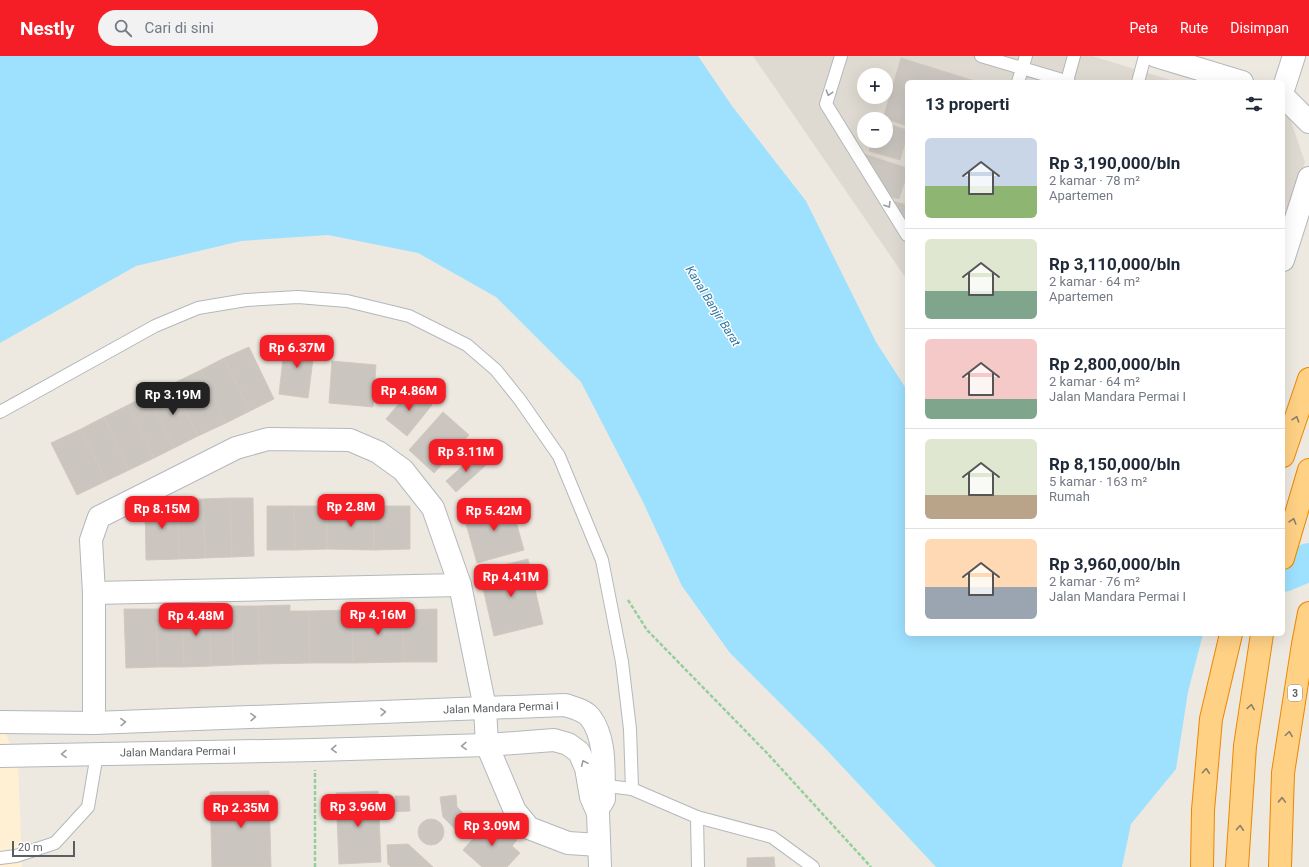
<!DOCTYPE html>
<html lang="id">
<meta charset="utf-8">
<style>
:root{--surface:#fff;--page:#f2f2f3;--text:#1f2937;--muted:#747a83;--line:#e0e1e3;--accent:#f51e27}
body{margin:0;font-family:Roboto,sans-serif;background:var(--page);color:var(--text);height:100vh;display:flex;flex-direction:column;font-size:15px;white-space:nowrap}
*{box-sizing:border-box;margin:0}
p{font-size:13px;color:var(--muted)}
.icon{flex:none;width:22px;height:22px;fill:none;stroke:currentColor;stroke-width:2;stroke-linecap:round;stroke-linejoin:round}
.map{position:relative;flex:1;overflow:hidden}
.drawer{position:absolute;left:905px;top:24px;width:380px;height:556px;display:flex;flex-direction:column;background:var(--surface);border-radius:6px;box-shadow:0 4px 16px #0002}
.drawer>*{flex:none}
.controls{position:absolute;left:857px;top:12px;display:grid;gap:8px}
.controls a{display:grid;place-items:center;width:36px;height:36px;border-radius:50%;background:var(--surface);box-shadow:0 4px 16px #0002;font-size:20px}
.scale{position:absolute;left:12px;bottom:10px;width:63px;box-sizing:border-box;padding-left:4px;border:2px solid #595e62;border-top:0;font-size:11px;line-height:14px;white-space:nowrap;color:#595e62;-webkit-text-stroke:3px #fff;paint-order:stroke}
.price{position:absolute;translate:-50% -34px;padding:0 9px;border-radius:8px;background:var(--accent);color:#fff;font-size:13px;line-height:26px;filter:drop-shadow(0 1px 2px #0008)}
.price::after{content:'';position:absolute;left:50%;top:24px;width:12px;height:9px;margin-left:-6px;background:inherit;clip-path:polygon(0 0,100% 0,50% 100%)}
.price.on{background:#222;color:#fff}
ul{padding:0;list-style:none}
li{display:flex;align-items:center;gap:12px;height:100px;padding:0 20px}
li+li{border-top:1px solid var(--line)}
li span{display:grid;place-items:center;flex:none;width:112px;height:80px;border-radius:6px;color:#555}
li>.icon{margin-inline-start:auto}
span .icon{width:48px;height:48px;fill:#fffc;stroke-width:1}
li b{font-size:17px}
h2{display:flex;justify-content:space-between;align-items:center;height:48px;padding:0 20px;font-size:17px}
header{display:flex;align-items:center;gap:24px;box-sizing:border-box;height:56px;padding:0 20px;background:var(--accent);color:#fff}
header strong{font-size:19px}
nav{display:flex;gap:22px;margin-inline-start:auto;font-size:14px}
.search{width:280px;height:36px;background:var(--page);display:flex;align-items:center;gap:10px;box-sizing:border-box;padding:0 14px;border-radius:22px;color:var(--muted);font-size:15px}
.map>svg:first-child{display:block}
</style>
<header>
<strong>Nestly</strong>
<div class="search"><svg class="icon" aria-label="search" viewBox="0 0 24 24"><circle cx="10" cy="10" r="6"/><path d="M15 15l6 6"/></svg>Cari di sini</div>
<nav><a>Peta</a><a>Rute</a><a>Disimpan</a></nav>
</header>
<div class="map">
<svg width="1309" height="811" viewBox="0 0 1309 811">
<rect width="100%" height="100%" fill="#ede9e0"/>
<polygon fill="#ffefd3" points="0,664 18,706 22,811 0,811"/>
<g fill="#dfdad1" fill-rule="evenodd">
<path d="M753,0H1092L1177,26H907V224ZM864,19H886V41H864ZM864,63H886V85H864Z"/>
<polygon points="1283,58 1289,60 1305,106 1283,176"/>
</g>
<polygon fill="#9ee1ff" points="0,0 698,0 732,50 806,145 876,286 907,334 907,578 1203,578 1188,636 1176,713 1131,768 1122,811 936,811 823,690 730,597 682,530 642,444 581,326 496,241 418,197 328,179 241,185 136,210 0,287"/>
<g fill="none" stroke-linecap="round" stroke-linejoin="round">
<polyline stroke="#9ee1ff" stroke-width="38" points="1283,517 1309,506"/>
</g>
<g fill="#cac5bf" stroke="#d2c9be">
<polygon points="901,2 978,26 907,26 907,70 883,62"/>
<polygon points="886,67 907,74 907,80 900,104 869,95 872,85 886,85"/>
<polygon points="864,98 907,112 907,119 899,143 887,140"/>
<polygon points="889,144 907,149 907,167"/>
<polygon points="285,285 315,288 308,342 279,338"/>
<polygon points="249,291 274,343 250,355 224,302"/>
<polygon points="224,302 250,355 226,367 201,314"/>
<polygon points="332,305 376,309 373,351 329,347"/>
<polygon points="201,314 226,367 198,380 172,328"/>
<polygon points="172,328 198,380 174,392 148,339"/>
<polygon points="412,332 432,349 407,380 386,363"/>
<polygon points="148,339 174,392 154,402 128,349"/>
<polygon points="128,349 154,402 129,414 104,361"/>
<polygon points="443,356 469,379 434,417 409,394"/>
<polygon points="104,361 129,414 106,425 81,373"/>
<polygon points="81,373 106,425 77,439 51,387"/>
<polygon points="476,398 486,409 456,436 446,425"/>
<polygon points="230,442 232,501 205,502 203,443"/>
<polygon points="230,442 253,442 254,500 232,501"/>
<polygon points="203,443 205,502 179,503 177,444"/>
<polygon points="177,444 179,503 146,504 145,445"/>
<polygon points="510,444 524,494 477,507 463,457"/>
<polygon points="267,450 294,450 295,494 267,494"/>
<polygon points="294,450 327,450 327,493 295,494"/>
<polygon points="327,450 374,450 374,494 327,493"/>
<polygon points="374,450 410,450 410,493 374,494"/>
<polygon points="528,503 543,568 494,580 479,515"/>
<polygon points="290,549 290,555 309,555 310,607 260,608 258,550"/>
<polygon points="232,550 258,550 260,608 233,609"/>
<polygon points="232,550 233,609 211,610 209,551"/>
<polygon points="209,551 211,610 184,611 182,552"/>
<polygon points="182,552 184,611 158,611 156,553"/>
<polygon points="124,553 156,553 158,611 126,612"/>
<polygon points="437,553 437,606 404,606 403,554"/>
<polygon points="352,554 403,554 404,606 353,607"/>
<polygon points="352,554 353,607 310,607 309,555"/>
<polygon points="269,735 271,811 212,811 210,736"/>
<polygon points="378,735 381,806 339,808 336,737"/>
<polygon points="456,739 457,751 473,767 461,779 443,761 440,741"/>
<polygon points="395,740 409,740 410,755 388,756 387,745 395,744"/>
<circle cx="431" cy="776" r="13"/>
<polygon points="489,764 505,779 508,775 517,784 512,790 520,797 507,811 482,811 463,794"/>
<polygon points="408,788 433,811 391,811 388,808 387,789"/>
<polygon points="774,801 775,811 747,811 747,802"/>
</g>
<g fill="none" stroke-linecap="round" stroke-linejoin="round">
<g stroke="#b3b8bc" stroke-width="14">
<g id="service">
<polyline points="841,0 826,48 907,179"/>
<polyline points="981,0 1069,26"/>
<polyline points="1067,25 1074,0"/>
<polyline points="1018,26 1026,0"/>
<polyline points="1138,26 1145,0"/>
<polyline points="0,356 155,270 198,252 246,244 298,241 347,245 409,260 467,289 496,314 520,344 559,400 602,504 622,606 630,673 632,733"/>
<polyline points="599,729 632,733 697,761 772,781 813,811"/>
<polyline points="697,761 698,811"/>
<polyline points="0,802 16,800 55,787 88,751 97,698"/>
</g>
</g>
<g stroke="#b3b8bc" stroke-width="24">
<g id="minor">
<polyline points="1283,40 1309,66"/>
<polyline points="1283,204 1309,122"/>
<polyline points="94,537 460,529"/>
<path d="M0,666L94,667L565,649C574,652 584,654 590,661C607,683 603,717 604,743L601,748"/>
<polyline points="94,667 94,537 91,484 99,461 236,392 268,383 350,384 378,396 403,414 433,452 460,529 485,652 487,689 515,755 529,772 568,787 599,789"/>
<polyline points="0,700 315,694 487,689 554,684 568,688 579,696 586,712 591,741 598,757 600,811"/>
</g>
</g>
<g stroke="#b3b8bc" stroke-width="24">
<g id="tertiary">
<polyline points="1156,0 1242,26"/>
<polyline points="1283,34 1294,0"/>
</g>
</g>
<g stroke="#ed8600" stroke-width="24">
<g id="motorway">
<polyline points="1283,400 1309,323"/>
<polyline points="1283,502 1309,414"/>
<polyline points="1202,811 1203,754 1211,663 1231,578"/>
<polyline points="1237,811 1245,690 1262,578"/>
<polyline points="1280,811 1283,717 1303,588 1309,557"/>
</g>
</g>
<g stroke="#95ce9d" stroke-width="2.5" stroke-dasharray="4 2" stroke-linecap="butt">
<polyline points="628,544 647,574 767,697 871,811"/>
<polyline points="315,811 315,714"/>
</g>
<use href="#service" stroke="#fff" stroke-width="12"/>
<use href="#minor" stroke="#fff" stroke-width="22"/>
<use href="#tertiary" stroke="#fff" stroke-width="22"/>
<use href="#motorway" stroke="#ffd185" stroke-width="22"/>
</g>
<defs><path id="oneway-chevron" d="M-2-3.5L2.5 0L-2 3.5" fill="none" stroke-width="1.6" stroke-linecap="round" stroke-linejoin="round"/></defs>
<g stroke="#9b9ea1">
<use href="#oneway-chevron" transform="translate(829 37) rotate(107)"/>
<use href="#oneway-chevron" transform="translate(888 149) rotate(58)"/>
<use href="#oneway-chevron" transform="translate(383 656) rotate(-2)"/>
<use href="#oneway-chevron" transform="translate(253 661) rotate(-2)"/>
<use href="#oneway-chevron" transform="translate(123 666) rotate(-2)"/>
<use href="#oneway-chevron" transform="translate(464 690) rotate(178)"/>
<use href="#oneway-chevron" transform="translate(334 693) rotate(178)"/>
<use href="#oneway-chevron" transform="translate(64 698) rotate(179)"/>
<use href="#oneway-chevron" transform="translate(584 707) rotate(-114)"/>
</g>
<g stroke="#8b806c">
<use href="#oneway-chevron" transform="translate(1296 363) rotate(-71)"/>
<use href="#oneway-chevron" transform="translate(1293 465) rotate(-73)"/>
<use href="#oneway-chevron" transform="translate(1251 651) rotate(-81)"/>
<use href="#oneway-chevron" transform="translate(1289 678) rotate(-82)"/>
<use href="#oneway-chevron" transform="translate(1206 715) rotate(-85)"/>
<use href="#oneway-chevron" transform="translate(1282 744) rotate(-88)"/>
<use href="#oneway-chevron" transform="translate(1240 772) rotate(-86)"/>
</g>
<g text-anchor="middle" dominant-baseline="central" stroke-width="3" stroke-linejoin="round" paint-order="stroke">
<rect fill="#fff" stroke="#8b8e91" stroke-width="1" x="1288" y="629" width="14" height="16" rx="3"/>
<g font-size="10" font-weight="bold" fill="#595e62">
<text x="1295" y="637">3</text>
</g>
<g font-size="11" fill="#595e62" stroke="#fff">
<text transform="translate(501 652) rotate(-2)">Jalan Mandara Permai I</text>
<text transform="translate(178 696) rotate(-1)">Jalan Mandara Permai I</text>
</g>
<g font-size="12" font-style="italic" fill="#3078a5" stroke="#fff">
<text transform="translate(713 250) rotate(58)">Kanal Banjir Barat</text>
</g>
</g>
</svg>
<div class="controls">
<a>+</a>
<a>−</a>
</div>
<div class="scale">20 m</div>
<b class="price" style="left:297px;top:313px">Rp 6.37M</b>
<b class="price" style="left:409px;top:356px">Rp 4.86M</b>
<b class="price on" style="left:173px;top:360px">Rp 3.19M</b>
<b class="price" style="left:466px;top:417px">Rp 3.11M</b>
<b class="price" style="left:351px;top:472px">Rp 2.8M</b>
<b class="price" style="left:162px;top:474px">Rp 8.15M</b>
<b class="price" style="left:494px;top:476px">Rp 5.42M</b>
<b class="price" style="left:511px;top:542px">Rp 4.41M</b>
<b class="price" style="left:378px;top:580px">Rp 4.16M</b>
<b class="price" style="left:196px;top:581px">Rp 4.48M</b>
<b class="price" style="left:358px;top:772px">Rp 3.96M</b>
<b class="price" style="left:241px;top:773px">Rp 2.35M</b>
<b class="price" style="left:492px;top:791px">Rp 3.09M</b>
<section class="drawer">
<h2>13 properti<svg class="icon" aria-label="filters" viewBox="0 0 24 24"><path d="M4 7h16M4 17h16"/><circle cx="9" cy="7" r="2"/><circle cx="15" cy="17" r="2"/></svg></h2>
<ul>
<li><span style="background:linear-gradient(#c9d6e8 60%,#8fb573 0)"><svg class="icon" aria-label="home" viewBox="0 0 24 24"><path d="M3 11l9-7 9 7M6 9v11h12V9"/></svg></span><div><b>Rp 3,190,000/bln</b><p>2 kamar · 78 m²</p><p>Apartemen</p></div></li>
<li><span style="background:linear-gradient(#dfe7d0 65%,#7fa58c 0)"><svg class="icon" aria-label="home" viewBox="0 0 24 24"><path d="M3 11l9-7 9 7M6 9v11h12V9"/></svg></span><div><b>Rp 3,110,000/bln</b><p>2 kamar · 64 m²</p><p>Apartemen</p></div></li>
<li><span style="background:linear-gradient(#f6c9c9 75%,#7fa58c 0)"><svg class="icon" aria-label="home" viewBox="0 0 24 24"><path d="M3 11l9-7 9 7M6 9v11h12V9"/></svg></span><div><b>Rp 2,800,000/bln</b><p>2 kamar · 64 m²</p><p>Jalan Mandara Permai I</p></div></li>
<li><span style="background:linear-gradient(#dfe7d0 70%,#b9a48a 0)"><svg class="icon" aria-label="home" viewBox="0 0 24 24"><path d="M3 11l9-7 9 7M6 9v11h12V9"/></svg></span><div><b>Rp 8,150,000/bln</b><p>5 kamar · 163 m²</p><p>Rumah</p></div></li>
<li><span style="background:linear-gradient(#ffd9b3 60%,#9aa5b1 0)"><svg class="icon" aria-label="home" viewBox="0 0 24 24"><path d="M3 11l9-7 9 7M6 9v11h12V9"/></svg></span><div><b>Rp 3,960,000/bln</b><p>2 kamar · 76 m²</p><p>Jalan Mandara Permai I</p></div></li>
</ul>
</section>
</div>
